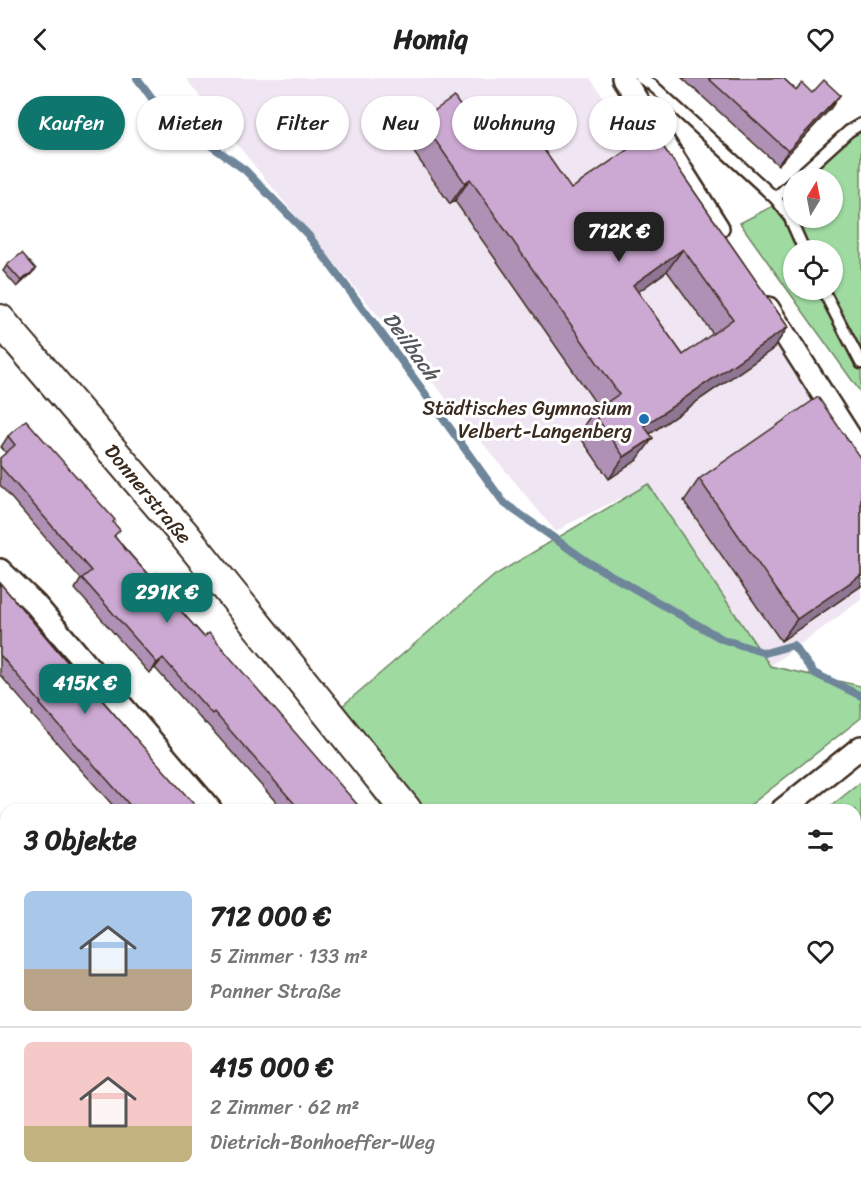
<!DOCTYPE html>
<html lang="de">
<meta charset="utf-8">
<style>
:root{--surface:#fff;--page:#f6f6f6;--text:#222;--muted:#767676;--line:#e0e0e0;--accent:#0f766e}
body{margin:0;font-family:Sriracha,sans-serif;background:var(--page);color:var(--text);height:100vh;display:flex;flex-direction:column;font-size:22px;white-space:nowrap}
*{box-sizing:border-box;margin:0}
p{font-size:20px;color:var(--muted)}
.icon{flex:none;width:33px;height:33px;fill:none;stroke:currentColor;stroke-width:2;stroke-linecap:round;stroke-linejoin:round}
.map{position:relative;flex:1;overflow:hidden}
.panel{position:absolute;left:0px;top:726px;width:861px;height:384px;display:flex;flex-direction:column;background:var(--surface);border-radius:18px 18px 0 0;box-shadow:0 2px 4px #0004}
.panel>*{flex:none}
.guide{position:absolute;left:18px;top:18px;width:825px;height:54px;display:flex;gap:12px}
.needle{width:39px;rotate:10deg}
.controls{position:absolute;left:783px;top:90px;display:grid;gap:12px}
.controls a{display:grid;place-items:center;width:60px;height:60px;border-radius:50%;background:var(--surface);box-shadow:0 2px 4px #0004;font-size:30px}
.price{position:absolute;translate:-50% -51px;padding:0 14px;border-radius:12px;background:var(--accent);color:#fff;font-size:20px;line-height:39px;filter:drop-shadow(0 2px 3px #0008)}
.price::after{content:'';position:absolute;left:50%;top:36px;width:18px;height:14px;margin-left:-9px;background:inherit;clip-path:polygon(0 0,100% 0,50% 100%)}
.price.selected{background:#222;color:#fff}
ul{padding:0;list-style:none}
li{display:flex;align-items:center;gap:18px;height:150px;padding:0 24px}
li+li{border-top:2px solid var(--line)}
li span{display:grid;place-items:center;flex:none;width:168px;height:120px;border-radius:9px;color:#555}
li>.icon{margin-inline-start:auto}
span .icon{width:72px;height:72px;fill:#fffc;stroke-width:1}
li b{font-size:26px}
h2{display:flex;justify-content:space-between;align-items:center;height:72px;padding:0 24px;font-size:26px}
.pill{padding:0 21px;border-radius:27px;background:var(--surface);box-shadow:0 2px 4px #0004;font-size:21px;line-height:54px}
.pill.selected{background:var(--accent);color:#fff}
header{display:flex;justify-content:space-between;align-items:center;height:78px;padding:0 24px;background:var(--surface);font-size:27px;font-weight:800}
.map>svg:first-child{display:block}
</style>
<header><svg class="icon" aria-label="back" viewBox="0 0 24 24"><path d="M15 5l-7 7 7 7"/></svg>Homiq<svg class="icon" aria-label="heart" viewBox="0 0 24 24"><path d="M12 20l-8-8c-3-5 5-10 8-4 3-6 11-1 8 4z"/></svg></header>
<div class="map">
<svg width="861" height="1110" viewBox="0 0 861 1110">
<rect width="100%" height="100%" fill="#fff"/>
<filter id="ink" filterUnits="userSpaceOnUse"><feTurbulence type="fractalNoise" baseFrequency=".0167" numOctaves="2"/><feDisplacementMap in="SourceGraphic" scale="12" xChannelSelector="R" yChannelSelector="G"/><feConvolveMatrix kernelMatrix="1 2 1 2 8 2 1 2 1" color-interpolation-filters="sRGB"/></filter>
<g filter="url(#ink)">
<polygon fill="#f0e5f2" points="186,0 590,0 789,280 861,402 861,522 770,588 649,406 568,446 556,454 216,41"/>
<g fill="#9fdaa1" stroke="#6d8260" stroke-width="1.5" fill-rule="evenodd">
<path d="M861,48V315L740,145L771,129L793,107L794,140H832V100H801ZM794,172H832V212H794Z"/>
<polygon points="648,406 770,588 861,608 861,640 744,732 384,732 320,647 495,497"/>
<polygon points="861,704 861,1110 710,1110 706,1104 855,1104 855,732 826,732"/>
</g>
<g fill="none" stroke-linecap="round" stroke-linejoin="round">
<polyline stroke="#6e859a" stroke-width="8" points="137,0 160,31 245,92 308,157 387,263 504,425 588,484 722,561 765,575 793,567 814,595 861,618"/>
<g stroke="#3b2a1e" stroke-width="15">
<g id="lane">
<polyline points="641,0 652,7 775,120 789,138 804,172"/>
<polyline points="797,100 849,53 861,46"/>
<polyline points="775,120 794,103"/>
<polyline points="823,212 861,285"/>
</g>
</g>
<g stroke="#3b2a1e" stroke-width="26">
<g id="street">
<polyline points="623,0 718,150"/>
<polyline points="768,230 861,376"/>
<polyline points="0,492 35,526 211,732"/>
<polyline points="782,732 861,669"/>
<polyline points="0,1039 6,1045"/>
<polyline points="53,1104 56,1110"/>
<polyline points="444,1110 450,1104"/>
</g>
</g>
<g stroke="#3b2a1e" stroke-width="34">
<g id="secondary">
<polyline points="0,242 182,454 406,732"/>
<polyline points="675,1104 679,1110"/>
</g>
</g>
<use href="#lane" stroke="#fff" stroke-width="10"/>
<use href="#street" stroke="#fff" stroke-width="21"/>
<use href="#secondary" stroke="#fff" stroke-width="30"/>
</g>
<g fill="#af91b5" stroke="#3b2a1e" stroke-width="1.5" fill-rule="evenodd">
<polygon points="682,0 783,0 796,12 812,15 840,17 830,31 778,87"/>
<path d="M421,42L475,49L571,111L653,54L788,249L773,271L650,356L637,382L609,401L578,356L593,334L599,330L455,123L450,126L406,63ZM667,193L713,256L683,277L638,214Z"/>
<polygon points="7,187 31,196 17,209 3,193"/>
<polygon points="8,358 113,444 115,459 151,500 171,510 166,517 362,732 283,732 206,645 205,646 155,590 149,595 75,511 81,501 0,407 0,380 6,375 1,369"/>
<polygon points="861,381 861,508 781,563 684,423 699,401"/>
<polygon points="0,505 91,612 199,732 117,732 32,637 33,635 0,597"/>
<polygon points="6,921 6,992 0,986 0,927"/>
<polygon points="267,1104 297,1104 297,1110 266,1110"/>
<polygon points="540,1104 604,1104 608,1110 544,1110"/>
<polygon points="745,1104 799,1104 795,1110 749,1110"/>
</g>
<g fill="#8f7693" stroke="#3b2a1e" stroke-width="1.5">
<polygon points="840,17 830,31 778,87 788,73"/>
<polygon points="470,101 455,123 450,126 465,105"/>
<polygon points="683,171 667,193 617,229 633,207"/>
<polygon points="36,191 31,196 17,209 21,203"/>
<polygon points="788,249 773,271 629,370 644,348"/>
<polygon points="653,360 637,382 609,401 624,379"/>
<polygon points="861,497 861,508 781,563 797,541"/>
<polygon points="163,580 155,590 149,595 157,585"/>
<polygon points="534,1104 540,1104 533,1110 527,1110"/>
<polygon points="793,1104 799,1104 795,1110 784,1110"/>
</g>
<g fill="#cca9d2" stroke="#3b2a1e" stroke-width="1.5" fill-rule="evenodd">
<polygon points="708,0 783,0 796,12 802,5 812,15 824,2 840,17 788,73"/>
<path d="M454,19L475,49L511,24L571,111L653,54L788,249L644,348L653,360L624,379L593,334L619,316L470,101L465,105L421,42ZM683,171L733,241L683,277L633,207Z"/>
<polygon points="22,175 36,191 21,203 7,187"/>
<polygon points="818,319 861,381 861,497 797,541 699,401"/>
<polygon points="26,342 115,442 113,444 120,452 114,458 133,480 151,500 157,495 171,510 165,515 204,559 209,555 362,732 300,732 214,634 212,636 163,580 157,585 82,500 91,493 0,388 0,380 15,367 8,358"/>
<polygon points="0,505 91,612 92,611 199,732 134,732 40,626 41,625 0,577"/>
<polygon points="6,921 6,973 3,970 0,971 0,927"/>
<polygon points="0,1071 6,1079 6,1104 25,1104 27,1108 24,1110 0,1110"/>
<polygon points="111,1104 144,1104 146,1110 107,1110 106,1106"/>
<polygon points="273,1104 297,1104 297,1110 272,1110"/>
<polygon points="486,1104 534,1104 527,1110 479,1110"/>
<polygon points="556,1104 604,1104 608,1110 560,1110"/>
<polygon points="766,1104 793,1104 784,1110 770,1110"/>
</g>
</g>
<circle fill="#1f6fb2" stroke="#fff" stroke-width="2" cx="644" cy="341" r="6"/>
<g text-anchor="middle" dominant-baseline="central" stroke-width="6" stroke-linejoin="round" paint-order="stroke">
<g font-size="20" fill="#3b2a1e" stroke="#fff" text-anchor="end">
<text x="632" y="330">Städtisches Gymnasium<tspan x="632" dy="23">Velbert-Langenberg</tspan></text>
</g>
<g font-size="20" fill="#3b2a1e" stroke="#fff">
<text transform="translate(148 416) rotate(50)">Donnerstraße</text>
</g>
<g font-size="21" font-style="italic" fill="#54585c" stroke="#fff">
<text transform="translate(411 268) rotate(54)">Deilbach</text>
</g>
</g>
</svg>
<div class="controls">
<a><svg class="needle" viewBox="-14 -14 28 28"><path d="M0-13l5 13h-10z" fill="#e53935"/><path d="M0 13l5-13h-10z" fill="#767676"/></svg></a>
<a><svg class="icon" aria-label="locate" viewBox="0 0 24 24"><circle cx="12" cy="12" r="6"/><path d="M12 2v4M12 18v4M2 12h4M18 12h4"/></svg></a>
</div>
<b class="price selected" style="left:619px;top:185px">712K €</b>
<b class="price" style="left:167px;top:546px">291K €</b>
<b class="price" style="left:85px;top:637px">415K €</b>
<div class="guide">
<a class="pill selected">Kaufen</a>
<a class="pill">Mieten</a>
<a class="pill">Filter</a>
<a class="pill">Neu</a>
<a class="pill">Wohnung</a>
<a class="pill">Haus</a>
</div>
<section class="panel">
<h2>3 Objekte<svg class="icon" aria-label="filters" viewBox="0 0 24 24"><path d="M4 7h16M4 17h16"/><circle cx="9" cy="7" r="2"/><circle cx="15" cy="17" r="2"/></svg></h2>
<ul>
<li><span style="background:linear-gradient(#a9c7e8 65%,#b9a48a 0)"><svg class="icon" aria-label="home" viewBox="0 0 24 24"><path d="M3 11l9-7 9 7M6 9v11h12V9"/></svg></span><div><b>712 000 €</b><p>5 Zimmer · 133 m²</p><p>Panner Straße</p></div><svg class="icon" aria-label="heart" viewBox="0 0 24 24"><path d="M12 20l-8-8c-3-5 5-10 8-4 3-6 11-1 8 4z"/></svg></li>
<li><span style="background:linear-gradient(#f6c9c9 70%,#c2b280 0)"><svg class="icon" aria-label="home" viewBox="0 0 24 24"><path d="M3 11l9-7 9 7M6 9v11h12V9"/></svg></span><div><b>415 000 €</b><p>2 Zimmer · 62 m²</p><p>Dietrich-Bonhoeffer-Weg</p></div><svg class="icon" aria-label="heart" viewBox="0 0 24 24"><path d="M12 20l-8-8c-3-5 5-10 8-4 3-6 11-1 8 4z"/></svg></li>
</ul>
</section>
</div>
